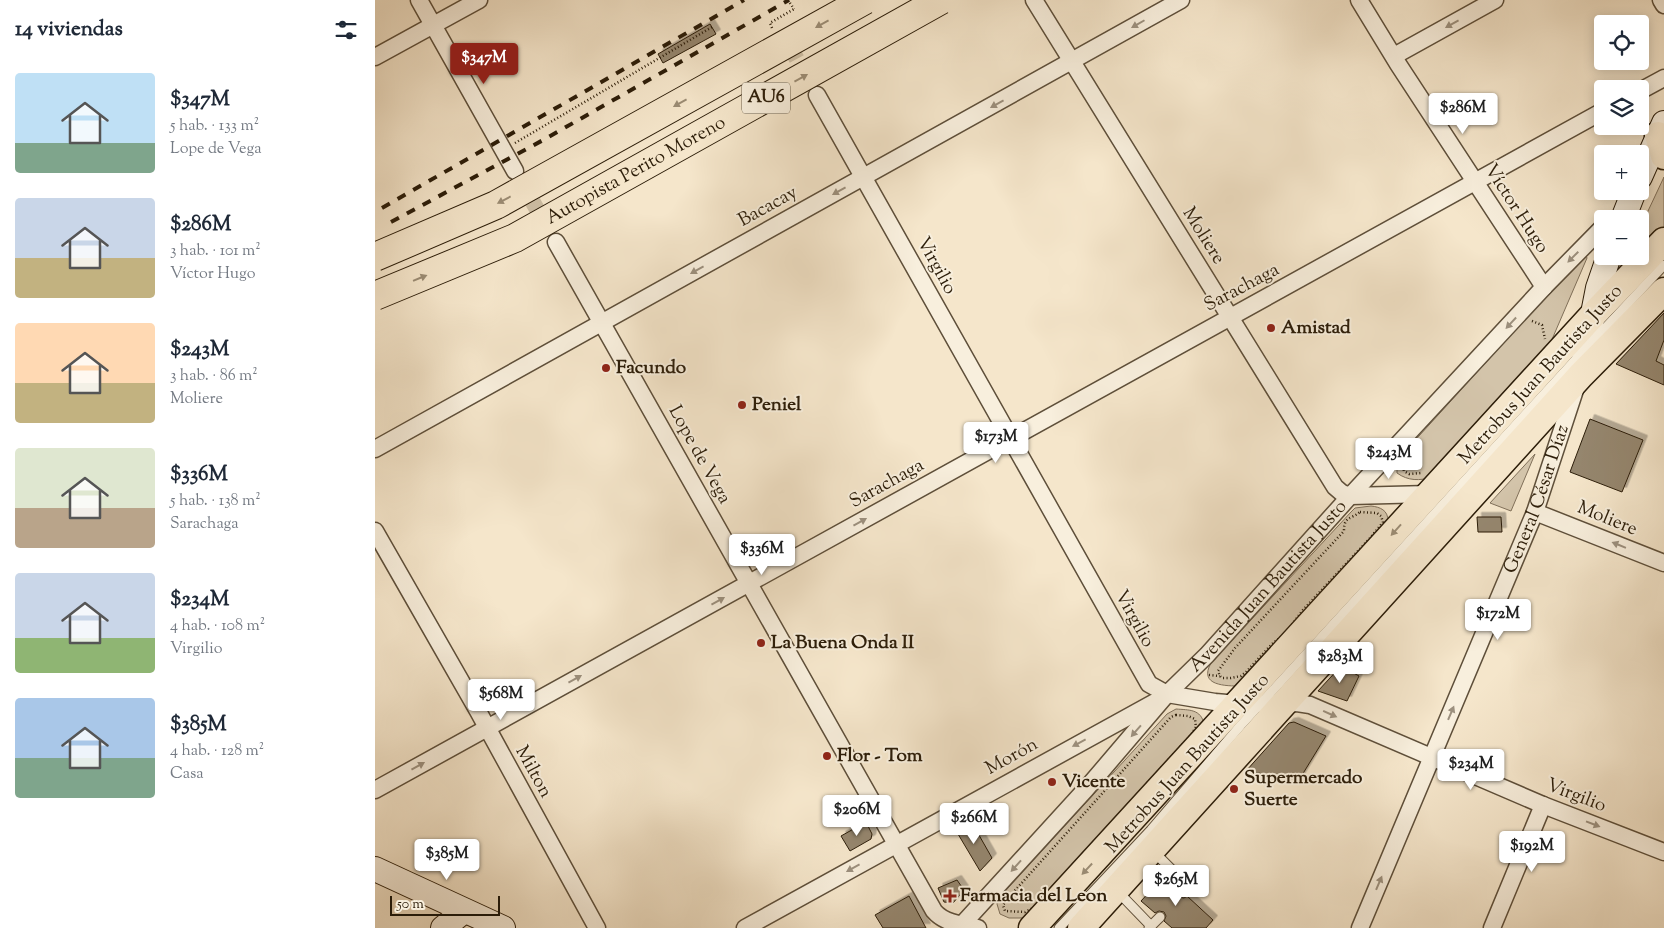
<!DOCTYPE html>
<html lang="es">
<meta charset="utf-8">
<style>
:root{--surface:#fff;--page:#f6f6f7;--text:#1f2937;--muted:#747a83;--accent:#8f2418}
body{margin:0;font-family:"Sorts Mill Goudy",serif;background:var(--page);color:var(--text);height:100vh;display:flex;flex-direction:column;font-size:19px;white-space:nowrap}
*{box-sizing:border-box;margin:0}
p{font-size:16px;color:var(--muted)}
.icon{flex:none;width:28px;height:28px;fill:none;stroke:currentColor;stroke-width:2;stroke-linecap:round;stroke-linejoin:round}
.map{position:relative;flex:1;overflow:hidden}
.sheet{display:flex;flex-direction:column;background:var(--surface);width:375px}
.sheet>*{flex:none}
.buttons{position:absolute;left:1219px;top:15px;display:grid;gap:10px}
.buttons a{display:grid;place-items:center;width:55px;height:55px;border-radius:5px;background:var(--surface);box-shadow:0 2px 12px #0003;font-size:25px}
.scale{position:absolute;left:15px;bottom:12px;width:110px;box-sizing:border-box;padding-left:5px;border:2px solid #2c1d09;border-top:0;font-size:14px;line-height:18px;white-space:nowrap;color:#2c1d09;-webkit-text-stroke:4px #f8efdd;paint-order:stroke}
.price{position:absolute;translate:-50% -42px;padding:0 11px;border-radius:5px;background:#fff;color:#222;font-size:16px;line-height:32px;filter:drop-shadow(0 1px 2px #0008)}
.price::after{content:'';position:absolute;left:50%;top:30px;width:15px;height:11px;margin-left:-8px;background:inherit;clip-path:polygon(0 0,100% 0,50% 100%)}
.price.current{background:var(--accent);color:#fff}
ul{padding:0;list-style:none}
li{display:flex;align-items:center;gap:15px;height:125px;padding:0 15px}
li span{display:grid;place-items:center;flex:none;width:140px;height:100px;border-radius:5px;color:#555}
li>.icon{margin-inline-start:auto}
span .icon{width:60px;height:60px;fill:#fffc;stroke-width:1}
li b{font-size:21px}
h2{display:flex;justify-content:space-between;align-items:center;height:60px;padding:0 15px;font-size:21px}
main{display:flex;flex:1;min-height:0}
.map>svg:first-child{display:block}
</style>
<main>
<section class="sheet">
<h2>14 viviendas<svg class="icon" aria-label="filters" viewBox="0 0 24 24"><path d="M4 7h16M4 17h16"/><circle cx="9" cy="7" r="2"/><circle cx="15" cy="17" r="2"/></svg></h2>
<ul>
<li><span style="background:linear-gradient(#bfe0f5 70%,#7fa58c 0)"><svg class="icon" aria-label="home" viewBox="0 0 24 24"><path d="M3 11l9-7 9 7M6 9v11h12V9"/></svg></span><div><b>$347M</b><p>5 hab. · 133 m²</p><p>Lope de Vega</p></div></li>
<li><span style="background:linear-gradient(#c9d6e8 60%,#c2b280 0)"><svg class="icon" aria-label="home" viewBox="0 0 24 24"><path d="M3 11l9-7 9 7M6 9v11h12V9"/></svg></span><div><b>$286M</b><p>3 hab. · 101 m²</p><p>Víctor Hugo</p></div></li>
<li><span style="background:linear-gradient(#ffd9b3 60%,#c2b280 0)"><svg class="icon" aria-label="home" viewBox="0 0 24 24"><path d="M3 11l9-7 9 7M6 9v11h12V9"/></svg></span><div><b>$243M</b><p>3 hab. · 86 m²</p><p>Moliere</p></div></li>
<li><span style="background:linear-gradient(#dfe7d0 60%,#b9a48a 0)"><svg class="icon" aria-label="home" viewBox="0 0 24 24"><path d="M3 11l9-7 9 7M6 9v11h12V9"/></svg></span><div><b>$336M</b><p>5 hab. · 138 m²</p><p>Sarachaga</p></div></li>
<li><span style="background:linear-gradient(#c9d6e8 65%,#8fb573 0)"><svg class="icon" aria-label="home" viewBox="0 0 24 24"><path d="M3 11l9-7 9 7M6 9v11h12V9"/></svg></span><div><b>$234M</b><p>4 hab. · 108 m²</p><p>Virgilio</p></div></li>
<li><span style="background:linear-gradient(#a9c7e8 60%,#7fa58c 0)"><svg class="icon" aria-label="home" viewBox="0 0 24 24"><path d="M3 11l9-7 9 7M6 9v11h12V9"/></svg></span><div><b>$385M</b><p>4 hab. · 128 m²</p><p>Casa</p></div></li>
</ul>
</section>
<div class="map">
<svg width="1289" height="928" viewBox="0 0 1289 928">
<defs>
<filter id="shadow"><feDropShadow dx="4.5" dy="-4.5" stdDeviation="0" flood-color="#0004"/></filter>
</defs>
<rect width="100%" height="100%" fill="#f5e6cb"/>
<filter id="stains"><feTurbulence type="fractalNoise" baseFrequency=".004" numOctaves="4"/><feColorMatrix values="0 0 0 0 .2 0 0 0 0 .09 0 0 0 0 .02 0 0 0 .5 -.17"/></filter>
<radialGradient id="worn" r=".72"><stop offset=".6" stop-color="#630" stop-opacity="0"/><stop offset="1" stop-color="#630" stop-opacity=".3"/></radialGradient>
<g fill="#d3c4aa" stroke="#80705a">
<polygon points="1289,177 1289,227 1265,251 1265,228"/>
<path d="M1211,255L1212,258L1175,344L1057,477C1045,481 1033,481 1022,473V463L1024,458L1186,280Z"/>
<polygon points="1160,454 1136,511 1115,503"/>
<path d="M996,506C1005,507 1013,510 1013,521L866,686C851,686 823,686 836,663L976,512L980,508Z"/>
<path d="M801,709C814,710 826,709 829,724L650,918H634L625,914L622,904L623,899L792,714Z"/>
</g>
<g fill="#95866e" stroke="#2c1d09" filter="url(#shadow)">
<polygon points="335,24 341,34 288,63 283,54"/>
<polygon points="1289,313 1289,340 1281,361 1289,365 1289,385 1241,364"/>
<polygon points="1215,419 1268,440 1247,492 1195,472"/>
<polygon points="1102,517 1126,517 1127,532 1103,532"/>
<polygon points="966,666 984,676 972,701 943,691"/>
<polygon points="919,722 951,736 924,780 871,771 914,723"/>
<polygon points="596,821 617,858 605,871 580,829"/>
<polygon points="491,822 497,834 496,839 475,851 466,836"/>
<polygon points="789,876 803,888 802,893 804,897 809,898 812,896 838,920 831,928 797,928 789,921 791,916 789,912 784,911 780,913 766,901"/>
<polygon points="582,880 589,890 578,903 569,902 563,888"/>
<polygon points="534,896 551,928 508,928 500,915"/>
</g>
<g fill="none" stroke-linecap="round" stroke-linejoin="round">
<g stroke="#cdbea4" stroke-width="16" stroke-dasharray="16 8" stroke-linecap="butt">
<polyline points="414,45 435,83"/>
<polyline points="146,181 173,229"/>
</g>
<g stroke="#5e4f3a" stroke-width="11">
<g id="lane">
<polyline points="1219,340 1289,265"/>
<polyline points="778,851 810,883 808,892"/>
<polyline points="740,895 748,897 776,926"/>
<polyline points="684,928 776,830 866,725 1203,357"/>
<polyline points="774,928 785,917"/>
</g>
</g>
<g stroke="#5e4f3a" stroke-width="19">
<g id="street">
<polyline points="44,0 140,171"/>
<polyline points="659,0 960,487 967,493 975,496 1054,494"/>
<polyline points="984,0 1023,64 1169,287"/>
<polyline points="1286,0 1289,5"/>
<polyline points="1019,56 1120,0"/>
<polyline points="0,57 104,0"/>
<polyline points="1265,91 1289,78"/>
<polyline points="442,95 774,684 792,694 840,702 863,704 922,703 935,705 1168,805 1289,852"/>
<path d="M181,242L559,911C569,923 587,925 603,928"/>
<polyline points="0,449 806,0"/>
<polyline points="1160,512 1289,563"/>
<polyline points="0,531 103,711 222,928"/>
<polyline points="0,790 1228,111"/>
<polyline points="370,928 780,702"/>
<path id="s1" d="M584,928L711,789L792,694L832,655L975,496L1169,287L1228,227"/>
<path id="s2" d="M985,928L1160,512L1201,387"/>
<polyline points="1117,928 1168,805"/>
</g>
</g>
<g stroke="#2c1d09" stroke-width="26">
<g id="secondary">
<polyline points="1265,177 1289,123"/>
<polyline points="1248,219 1259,191"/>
<polyline points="1206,375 1223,288 1234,256"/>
<polyline points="0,869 128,928"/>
<polyline points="68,928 89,911"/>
</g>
</g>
<g stroke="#2c1d09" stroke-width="29">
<g id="primary">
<polyline points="1283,135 1289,156"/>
<polyline points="657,928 1216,317 1289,241"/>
<polyline points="706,928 1206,375 1289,291"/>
</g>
</g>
<g stroke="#2c1d09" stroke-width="2.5" stroke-dasharray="1 2.5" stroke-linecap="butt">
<polyline points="397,28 395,23 419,9"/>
<polyline points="140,143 337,27"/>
<polyline points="1157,321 1167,325 1170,339"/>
<polyline points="1031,460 1028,466 1029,471 1034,474 1046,473"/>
<path d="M985,512L1002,513L1006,516L1008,522L996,537L927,611L911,633L897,644L871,672L866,676L856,678H847L845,676L843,671L860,648L969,531C969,516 975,520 985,512Z"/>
<polyline points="834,675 845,676"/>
<polygon points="801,715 813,716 820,719 821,727 816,735 660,907 650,912 630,911 628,905 635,896 796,717"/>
</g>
<use href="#lane" stroke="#f8efdd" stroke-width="9"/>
<use href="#street" stroke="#f8efdd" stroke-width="16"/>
<use href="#secondary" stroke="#f8efdd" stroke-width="24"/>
<use href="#primary" stroke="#f5e6cb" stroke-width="26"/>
<g stroke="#2c1d09" stroke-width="4" stroke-dasharray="9 9" stroke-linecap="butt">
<polyline points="7,208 369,0"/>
<polyline points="16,222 170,139 414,0"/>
</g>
<g stroke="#2c1d09" stroke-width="30" stroke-linecap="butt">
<g id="highway-bridge">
<polyline points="0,257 121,205 490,0"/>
<path id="s3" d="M0,296L140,238L566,0"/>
</g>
</g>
<polyline stroke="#2c1d09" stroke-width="2.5" stroke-dasharray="1 2.5" stroke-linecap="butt" points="413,0 419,9"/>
<use href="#highway-bridge" stroke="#f5e6cb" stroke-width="28"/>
</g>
<defs><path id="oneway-solid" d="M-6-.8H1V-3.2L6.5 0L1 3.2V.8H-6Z" transform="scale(1.25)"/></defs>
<g fill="#9b8c74">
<use href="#oneway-solid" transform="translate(447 24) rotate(151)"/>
<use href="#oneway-solid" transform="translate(426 78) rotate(-29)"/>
<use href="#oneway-solid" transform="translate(305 103) rotate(151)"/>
<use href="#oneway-solid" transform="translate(129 200) rotate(152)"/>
<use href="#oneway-solid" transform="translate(45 278) rotate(-22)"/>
<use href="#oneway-solid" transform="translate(1021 530) rotate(132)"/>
<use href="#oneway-solid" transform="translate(712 869) rotate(133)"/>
</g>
<g fill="#9c907e">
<use href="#oneway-solid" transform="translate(763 24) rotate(150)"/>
<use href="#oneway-solid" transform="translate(1077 24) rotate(151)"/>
<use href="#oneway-solid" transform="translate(622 104) rotate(151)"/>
<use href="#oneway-solid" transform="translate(464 191) rotate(151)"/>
<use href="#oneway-solid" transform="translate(1198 257) rotate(135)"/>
<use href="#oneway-solid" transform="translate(322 270) rotate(151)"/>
<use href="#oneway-solid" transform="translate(1136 323) rotate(133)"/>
<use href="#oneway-solid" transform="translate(485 522) rotate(-29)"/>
<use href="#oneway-solid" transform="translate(1244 545) rotate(-158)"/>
<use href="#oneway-solid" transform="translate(343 601) rotate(-29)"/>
<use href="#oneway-solid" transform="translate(200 679) rotate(-29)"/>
<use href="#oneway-solid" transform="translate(1076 713) rotate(-67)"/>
<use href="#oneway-solid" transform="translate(955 714) rotate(24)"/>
<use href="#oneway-solid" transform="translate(761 731) rotate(131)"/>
<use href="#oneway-solid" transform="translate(704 743) rotate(152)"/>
<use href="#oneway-solid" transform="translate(43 766) rotate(-29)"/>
<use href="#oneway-solid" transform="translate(1218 824) rotate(21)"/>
<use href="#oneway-solid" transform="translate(641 866) rotate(132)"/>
<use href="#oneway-solid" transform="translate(478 868) rotate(151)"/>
<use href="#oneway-solid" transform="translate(1004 883) rotate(-67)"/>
</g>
<g fill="#8f2418" stroke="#f8efdd" stroke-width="2">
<circle cx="896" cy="328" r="5"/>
<circle cx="231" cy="368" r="5"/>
<circle cx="367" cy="405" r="5"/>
<circle cx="386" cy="643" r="5"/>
<circle cx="452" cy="756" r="5"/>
<circle cx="677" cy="782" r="5"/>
<circle cx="859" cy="789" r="5"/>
<path d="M572.5 888.5h5v5h5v5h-5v5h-5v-5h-5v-5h5z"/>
</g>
<g text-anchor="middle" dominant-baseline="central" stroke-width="4" stroke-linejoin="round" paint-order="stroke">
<rect fill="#f8efdd" stroke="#695c49" stroke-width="1" x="367" y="82.5" width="48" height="31" rx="4"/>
<g font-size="18" font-weight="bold" fill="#2c1d09">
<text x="391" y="98">AU6</text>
</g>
<g font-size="19" fill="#2c1d09" stroke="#f8efdd">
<text stroke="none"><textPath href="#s3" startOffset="290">Autopista Perito Moreno</textPath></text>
<text transform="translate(393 207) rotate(-29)">Bacacay</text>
<text transform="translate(1141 209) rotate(57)">Víctor Hugo</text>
<text transform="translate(828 236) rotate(58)">Moliere</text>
<text transform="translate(561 266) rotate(61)">Virgilio</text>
<text transform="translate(867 288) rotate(-28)">Sarachaga</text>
<text transform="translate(1166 375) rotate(-48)">Metrobus Juan Bautista Justo</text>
<text transform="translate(324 455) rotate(61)">Lope de Vega</text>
<text transform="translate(512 484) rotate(-29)">Sarachaga</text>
<text stroke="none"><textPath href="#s2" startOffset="464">General César Díaz</textPath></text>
<text transform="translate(1232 519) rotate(22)">Moliere</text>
<text stroke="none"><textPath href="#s1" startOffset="461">Avenida Juan Bautista Justo</textPath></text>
<text transform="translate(759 619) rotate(61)">Virgilio</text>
<text transform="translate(637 757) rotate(-29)">Morón</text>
<text transform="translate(813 764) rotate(-48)">Metrobus Juan Bautista Justo</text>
<text transform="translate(158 772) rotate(61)">Milton</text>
<text transform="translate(1201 796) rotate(21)">Virgilio</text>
</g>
<g font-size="19" font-weight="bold" fill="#2c1d09" stroke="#f8efdd" text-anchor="start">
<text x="906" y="328">Amistad</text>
<text x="241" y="368">Facundo</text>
<text x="377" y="405">Peniel</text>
<text x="396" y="643">La Buena Onda II</text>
<text x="462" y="756">Flor - Tom</text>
<text x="869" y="778">Supermercado<tspan x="869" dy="22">Suerte</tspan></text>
<text x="687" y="782">Vicente</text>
<text x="585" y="896">Farmacia del Leon</text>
</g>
</g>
<rect width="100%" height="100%" filter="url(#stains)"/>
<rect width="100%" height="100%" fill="url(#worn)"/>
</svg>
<div class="buttons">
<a><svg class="icon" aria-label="locate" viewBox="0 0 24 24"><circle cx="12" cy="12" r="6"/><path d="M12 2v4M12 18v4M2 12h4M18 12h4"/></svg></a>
<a><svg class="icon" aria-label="layers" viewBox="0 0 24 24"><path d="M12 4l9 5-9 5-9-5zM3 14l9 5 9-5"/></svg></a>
<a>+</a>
<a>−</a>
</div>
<div class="scale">50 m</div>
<b class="price current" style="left:109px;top:85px">$347M</b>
<b class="price" style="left:1088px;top:135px">$286M</b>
<b class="price" style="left:621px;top:464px">$173M</b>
<b class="price" style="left:1014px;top:480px">$243M</b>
<b class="price" style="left:387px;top:576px">$336M</b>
<b class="price" style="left:1123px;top:641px">$172M</b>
<b class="price" style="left:965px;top:684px">$283M</b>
<b class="price" style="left:126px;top:721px">$568M</b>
<b class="price" style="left:1096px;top:791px">$234M</b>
<b class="price" style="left:482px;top:837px">$206M</b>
<b class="price" style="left:599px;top:845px">$266M</b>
<b class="price" style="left:1157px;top:873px">$192M</b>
<b class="price" style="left:72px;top:881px">$385M</b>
<b class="price" style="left:801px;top:907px">$265M</b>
</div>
</main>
